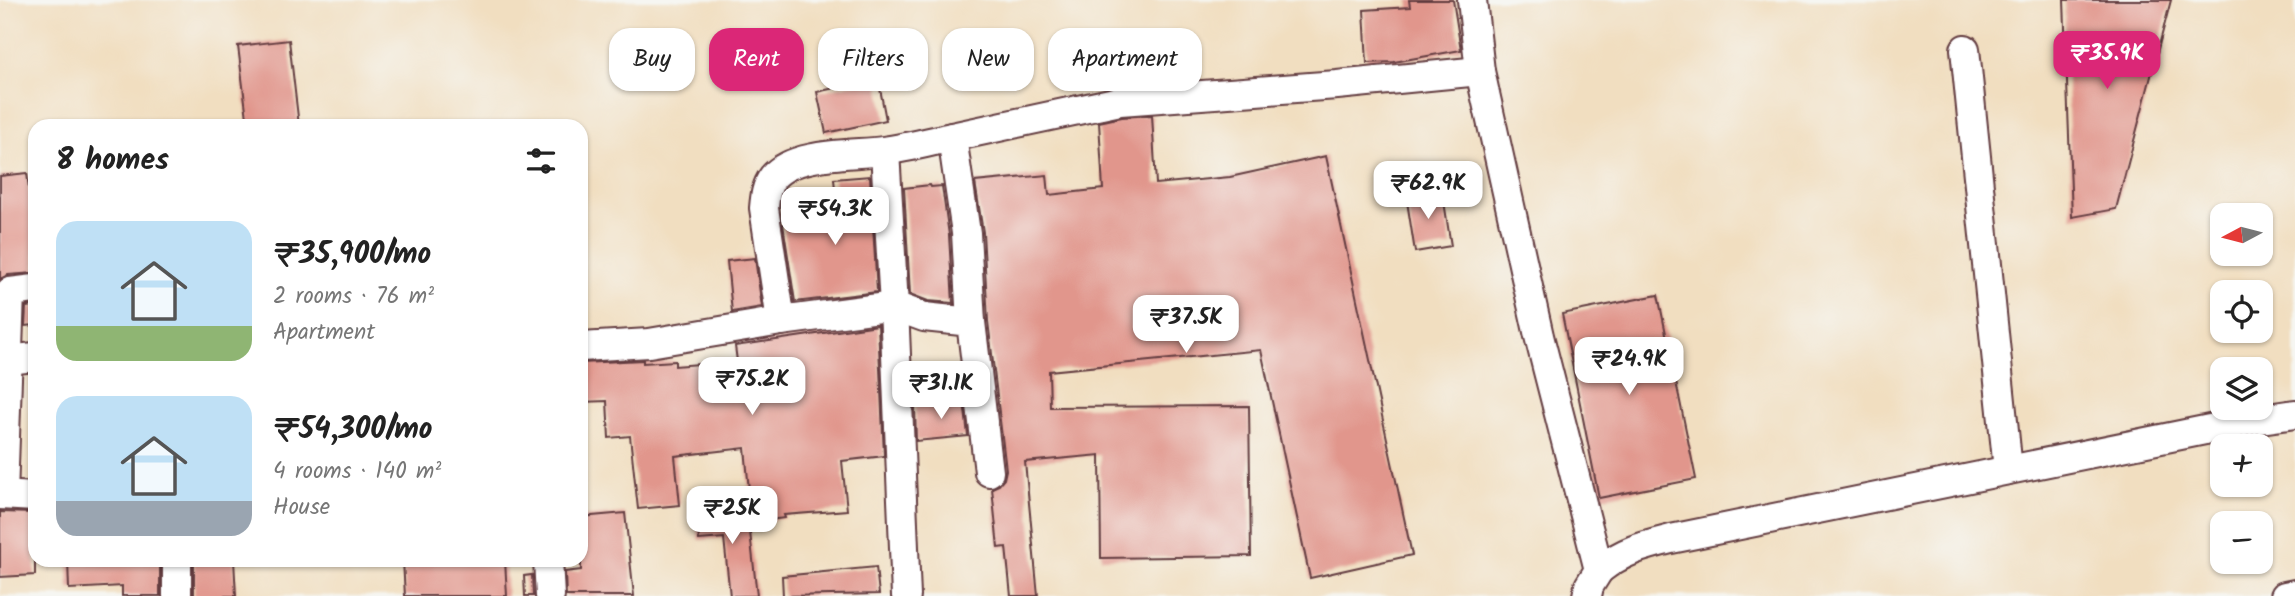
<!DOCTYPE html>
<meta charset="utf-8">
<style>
:root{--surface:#fff;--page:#f2f2f2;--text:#222;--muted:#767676;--accent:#db2777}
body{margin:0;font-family:Kalam,sans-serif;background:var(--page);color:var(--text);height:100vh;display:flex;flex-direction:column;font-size:26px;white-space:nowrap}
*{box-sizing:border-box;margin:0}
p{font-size:23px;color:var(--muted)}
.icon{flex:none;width:38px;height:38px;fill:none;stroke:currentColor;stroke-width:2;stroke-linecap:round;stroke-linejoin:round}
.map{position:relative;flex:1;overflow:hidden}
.drawer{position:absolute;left:28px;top:119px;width:560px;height:448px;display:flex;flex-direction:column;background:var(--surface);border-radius:21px;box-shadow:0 2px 5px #0004}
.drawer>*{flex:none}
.banner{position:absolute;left:609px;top:28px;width:665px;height:63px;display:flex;gap:14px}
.needle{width:46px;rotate:263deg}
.tools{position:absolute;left:2210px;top:203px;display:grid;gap:14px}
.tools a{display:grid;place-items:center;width:63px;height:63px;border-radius:14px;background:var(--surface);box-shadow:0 2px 5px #0004;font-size:35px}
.price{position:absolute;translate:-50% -60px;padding:0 16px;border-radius:14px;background:#fff;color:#222;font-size:23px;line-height:46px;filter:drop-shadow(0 2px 4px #0008)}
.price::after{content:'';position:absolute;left:50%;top:42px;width:21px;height:16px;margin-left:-10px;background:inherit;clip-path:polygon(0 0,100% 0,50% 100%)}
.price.active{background:var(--accent);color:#fff}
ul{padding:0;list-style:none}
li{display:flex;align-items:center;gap:21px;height:175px;padding:0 28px}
li span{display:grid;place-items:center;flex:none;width:196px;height:140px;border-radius:21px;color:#555}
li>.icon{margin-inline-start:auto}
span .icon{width:84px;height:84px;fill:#fffc;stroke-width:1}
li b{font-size:30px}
h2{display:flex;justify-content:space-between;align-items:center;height:84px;padding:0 28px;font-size:30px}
.chip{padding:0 24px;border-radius:21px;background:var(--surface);box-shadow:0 2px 5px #0004;font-size:24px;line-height:63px}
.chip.active{background:var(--accent);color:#fff}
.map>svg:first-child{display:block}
</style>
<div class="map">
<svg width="2295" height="596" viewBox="0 0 2295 596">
<rect width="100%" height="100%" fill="#f6f6f2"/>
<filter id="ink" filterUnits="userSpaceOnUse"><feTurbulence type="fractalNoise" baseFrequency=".0143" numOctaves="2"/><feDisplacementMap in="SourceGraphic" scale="14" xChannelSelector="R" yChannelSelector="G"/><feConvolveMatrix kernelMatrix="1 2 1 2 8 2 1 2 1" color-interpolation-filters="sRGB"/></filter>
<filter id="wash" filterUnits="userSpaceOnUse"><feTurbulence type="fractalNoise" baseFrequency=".00686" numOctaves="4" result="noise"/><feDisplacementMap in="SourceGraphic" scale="28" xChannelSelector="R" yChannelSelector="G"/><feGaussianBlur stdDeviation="1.57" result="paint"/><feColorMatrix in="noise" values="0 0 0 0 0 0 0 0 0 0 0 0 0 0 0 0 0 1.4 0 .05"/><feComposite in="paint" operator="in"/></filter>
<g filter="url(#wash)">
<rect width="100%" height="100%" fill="#f1dec0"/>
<g id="blocks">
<g fill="#e1968c">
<polygon points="1409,0 1453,0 1461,50 1394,62 1367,63 1364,10 1410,7"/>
<polygon points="2064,0 2171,0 2116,209 2072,217"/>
<polygon points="289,40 299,126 248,126 238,46"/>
<polygon points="878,78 886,120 826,133 817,92"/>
<polygon points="1152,115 1156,184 1230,177 1326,156 1412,555 1310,578 1261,350 1049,371 1050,407 1249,406 1251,556 1101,558 1100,455 1025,462 1038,596 1011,596 1006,547 998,548 992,488 999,485 1004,479 1006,470 988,321 983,232 975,182 1047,175 1049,195 1103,189 1099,122 1122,117"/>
<polygon points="27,173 35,238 35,273 8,275 0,279 0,176"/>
<polygon points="870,176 877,292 795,302 783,224 838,218 834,179"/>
<polygon points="930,185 931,187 942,186 949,235 953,303 928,301 910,294 904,188"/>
<polygon points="1442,189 1451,246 1415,252 1406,195"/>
<polygon points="755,258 762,307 732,312 727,261"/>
<polygon points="1658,295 1696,479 1599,498 1562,314"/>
<polygon points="35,306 35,325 25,326 26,307"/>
<polygon points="878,325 884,456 842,461 847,510 784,515 785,518 752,522 745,448 675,456 680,505 638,509 630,436 609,438 607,401 581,402 581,363 643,360 643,363 675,361 675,366 737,361 735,346"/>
<polygon points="964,401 968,436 916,441 915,406"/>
<polygon points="747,505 757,596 730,596 724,538 699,540 696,513 722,511 721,508"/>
<polygon points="0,512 35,513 35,575 0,577"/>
<polygon points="625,513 634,596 566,596 565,572 581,570 581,517"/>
<polygon points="68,560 160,560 160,596 122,596 122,586 69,589"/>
<polygon points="194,560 234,560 236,596 194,596"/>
<polygon points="403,560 505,560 507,596 405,596"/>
<polygon points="876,567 879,594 783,596 782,576"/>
<polygon points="532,575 533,596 525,596 524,576"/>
</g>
</g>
</g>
<g filter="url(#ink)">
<use href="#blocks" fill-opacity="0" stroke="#633c41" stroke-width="2"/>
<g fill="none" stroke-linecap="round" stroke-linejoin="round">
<g stroke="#633c41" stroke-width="32">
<g id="street">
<polyline points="1472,0 1480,71 1539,336 1599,570 1589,586 1587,596"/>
<polyline points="1965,49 2008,470"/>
<polyline points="885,151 894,306 924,317 971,322 989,472"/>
<path d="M781,321L764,208C765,197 766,186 773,177C794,152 853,155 883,151C906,148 929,142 952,137"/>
<polyline points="971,322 966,233 952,137 1120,101 1337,85 1480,71"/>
<polyline points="581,347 649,343 781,321 894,306 906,596"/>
<polyline points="7,360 35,357"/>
<polyline points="0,495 35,497"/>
<polyline points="3,495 10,292 35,289"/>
<polyline points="177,560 177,596"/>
<polyline points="548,560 550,596"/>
<path d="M1599,570C1623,551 1643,546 1671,539L2254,420L2295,414"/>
<polyline points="2285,596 2295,594"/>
</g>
</g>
<use href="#street" stroke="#fff" stroke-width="28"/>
</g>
</g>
</svg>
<div class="tools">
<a><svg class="needle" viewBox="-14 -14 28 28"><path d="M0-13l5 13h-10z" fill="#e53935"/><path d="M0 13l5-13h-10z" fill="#767676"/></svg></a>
<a><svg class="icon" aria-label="locate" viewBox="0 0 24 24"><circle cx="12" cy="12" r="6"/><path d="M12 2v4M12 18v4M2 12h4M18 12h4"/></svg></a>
<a><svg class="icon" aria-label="layers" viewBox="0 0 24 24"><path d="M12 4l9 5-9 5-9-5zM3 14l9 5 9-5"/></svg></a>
<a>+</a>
<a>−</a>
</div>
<b class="price active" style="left:2107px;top:91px">₹35.9K</b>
<b class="price" style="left:1428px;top:221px">₹62.9K</b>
<b class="price" style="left:835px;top:247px">₹54.3K</b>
<b class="price" style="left:1186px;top:355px">₹37.5K</b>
<b class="price" style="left:1629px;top:397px">₹24.9K</b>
<b class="price" style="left:752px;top:417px">₹75.2K</b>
<b class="price" style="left:941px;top:421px">₹31.1K</b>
<b class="price" style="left:732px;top:546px">₹25K</b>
<div class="banner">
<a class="chip">Buy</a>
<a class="chip active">Rent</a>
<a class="chip">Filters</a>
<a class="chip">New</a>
<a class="chip">Apartment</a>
</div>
<section class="drawer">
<h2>8 homes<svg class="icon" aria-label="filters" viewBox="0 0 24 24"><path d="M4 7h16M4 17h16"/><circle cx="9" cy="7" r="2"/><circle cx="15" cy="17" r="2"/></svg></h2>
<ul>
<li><span style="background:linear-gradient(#bfe0f5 75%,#8fb573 0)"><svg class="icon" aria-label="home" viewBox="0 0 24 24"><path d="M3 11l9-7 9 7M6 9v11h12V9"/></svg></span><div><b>₹35,900/mo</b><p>2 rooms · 76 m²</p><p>Apartment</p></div></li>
<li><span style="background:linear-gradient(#bfe0f5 75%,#9aa5b1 0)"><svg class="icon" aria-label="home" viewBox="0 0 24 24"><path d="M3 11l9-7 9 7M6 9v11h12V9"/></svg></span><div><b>₹54,300/mo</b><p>4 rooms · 140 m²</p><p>House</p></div></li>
</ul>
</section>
</div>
